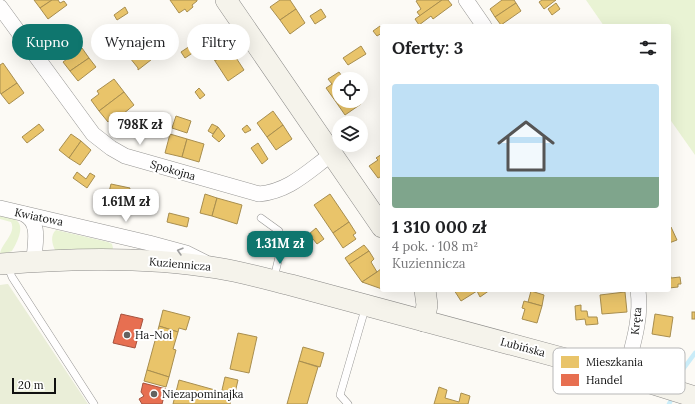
<!DOCTYPE html>
<html lang="pl">
<meta charset="utf-8">
<style>
:root{--surface:#fff;--page:#f2f2f2;--text:#202124;--muted:#757577;--line:#e0e0e0;--accent:#0f766e}
body{margin:0;font-family:Lora,serif;background:var(--page);color:var(--text);height:100vh;display:flex;flex-direction:column;font-size:15px;white-space:nowrap}
*{box-sizing:border-box;margin:0}
p{font-size:13px;color:var(--muted)}
.icon{flex:none;width:22px;height:22px;fill:none;stroke:currentColor;stroke-width:2;stroke-linecap:round;stroke-linejoin:round}
.map{position:relative;flex:1;overflow:hidden}
.drawer{position:absolute;left:380px;top:24px;width:291px;height:268px;display:flex;flex-direction:column;background:var(--surface);border-radius:4px;box-shadow:0 4px 16px #0002}
.drawer>*{flex:none}
.banner{position:absolute;left:12px;top:24px;width:308px;height:36px;display:flex;gap:8px}
.buttons{position:absolute;left:332px;top:72px;display:grid;gap:8px}
.buttons a{display:grid;place-items:center;width:36px;height:36px;border-radius:50%;background:var(--surface);box-shadow:0 4px 16px #0002;font-size:20px}
.scale{position:absolute;left:12px;bottom:10px;width:44px;box-sizing:border-box;padding-left:4px;border:2px solid #101010;border-top:0;font-size:11px;line-height:14px;white-space:nowrap;color:#101010;-webkit-text-stroke:3px #fff;paint-order:stroke}
.price{position:absolute;translate:-50% -34px;padding:0 9px;border-radius:8px;background:#fff;color:#222;font-size:13px;line-height:26px;filter:drop-shadow(0 1px 2px #0008)}
.price::after{content:'';position:absolute;left:50%;top:24px;width:12px;height:9px;margin-left:-6px;background:inherit;clip-path:polygon(0 0,100% 0,50% 100%)}
.price.active{background:var(--accent);color:#fff}
ul{padding:0;list-style:none}
li{display:grid;align-content:center;gap:8px;height:212px;padding:0 12px}
li+li{border-top:1px solid var(--line)}
li span{display:grid;place-items:center;height:124px;border-radius:4px;color:#555}
li>.icon{margin-inline-start:auto}
span .icon{width:72px;height:72px;fill:#fffc;stroke-width:1}
li b{font-size:17px}
h2{display:flex;justify-content:space-between;align-items:center;height:48px;padding:0 12px;font-size:17px}
.chip{padding:0 14px;border-radius:18px;background:var(--surface);box-shadow:0 4px 16px #0002;font-size:14px;line-height:36px}
.chip.active{background:var(--accent);color:#fff}
.map>svg:first-child{display:block}
</style>
<div class="map">
<svg width="695" height="404" viewBox="0 0 695 404">
<rect width="100%" height="100%" fill="#fcfaf5"/>
<g fill="#e9f3d4">
<polygon points="586,0 695,0 695,155 669,118 669,26 604,26"/>
<path d="M0,216C5,217 12,217 16,220C26,227 16,244 12,251L0,255C0,244 17,234 11,222L0,219Z"/>
<path d="M56,230L108,242L112,244L113,248L112,250H55C52,244 50,235 56,230Z"/>
</g>
<polygon fill="#eaeed8" points="7,284 8,284 88,404 0,404 0,285"/>
<g fill="#e9c46a" stroke="#a88e4f">
<polygon points="34,0 52,0 40,8"/>
<polygon points="52,0 58,0 60,3 64,1 67,5 48,19 40,8"/>
<polygon points="170,0 197,0 197,1 192,5 193,7 187,12 185,9 179,13"/>
<polygon points="280,0 290,0 296,9 280,20 270,7"/>
<polygon points="418,0 442,0 420,16 417,12 421,9 416,1"/>
<polygon points="442,0 448,0 452,5 433,19 431,16 419,25 415,19"/>
<polygon points="502,0 514,0 516,3 495,17 490,9"/>
<polygon points="542,0 556,0 544,9 539,2"/>
<polygon points="516,3 521,11 501,25 495,17"/>
<polygon points="556,3 560,9 552,15 548,9"/>
<polygon points="125,7 128,13 117,20 114,15"/>
<polygon points="296,9 305,23 290,34 280,20"/>
<polygon points="321,9 326,17 315,24 310,16"/>
<polygon points="380,26 382,29 382,33 377,36 373,31"/>
<polygon points="140,34 149,45 130,58 121,47"/>
<polygon points="221,36 231,50 215,61 205,47"/>
<polygon points="193,44 197,50 185,58 181,52"/>
<polygon points="149,45 156,56 138,70 138,68 130,58"/>
<polygon points="361,46 366,54 348,65 343,58"/>
<polygon points="82,48 89,58 70,71 63,62"/>
<polygon points="231,50 244,70 228,81 215,61"/>
<polygon points="89,58 96,67 78,81 70,71"/>
<polygon points="3,63 17,83 1,94 0,92 0,65"/>
<polygon points="339,72 344,79 339,79 339,99 336,102 326,88 332,84 328,79"/>
<polygon points="350,75 353,79 344,79"/>
<polygon points="114,79 124,92 99,111 91,100 99,94 97,91"/>
<polygon points="17,83 24,93 9,104 1,94"/>
<polygon points="199,88 205,95 200,99 195,92"/>
<polygon points="361,91 365,97 361,100"/>
<polygon points="124,92 134,105 118,118 116,115 108,122 99,111"/>
<polygon points="339,99 339,101 359,101 361,104 345,115 336,102"/>
<polygon points="273,111 283,125 267,137 257,123"/>
<polygon points="176,116 191,121 187,133 172,128"/>
<polygon points="39,124 44,130 27,143 22,137"/>
<polygon points="212,124 218,127 213,134 208,131"/>
<polygon points="247,125 251,130 245,133 242,129"/>
<polygon points="283,125 292,139 276,150 267,137"/>
<polygon points="218,127 225,136 219,142 212,136"/>
<polygon points="71,134 81,141 69,158 59,150"/>
<polygon points="170,134 187,139 182,157 165,153"/>
<polygon points="187,139 204,144 199,162 182,157"/>
<polygon points="81,141 91,150 80,165 69,158"/>
<polygon points="258,143 268,159 262,164 251,148"/>
<polygon points="382,154 382,176 378,178 369,166 378,160 376,158"/>
<polygon points="77,172 86,179 90,173 95,176 87,188 73,178"/>
<polygon points="111,184 130,188 125,207 117,205 116,207 106,204"/>
<polygon points="205,194 217,198 212,216 200,213"/>
<polygon points="330,194 349,222 333,233 314,205"/>
<polygon points="217,198 242,205 237,224 212,216"/>
<polygon points="169,213 189,218 187,227 167,222"/>
<polygon points="349,222 356,233 353,235 356,239 343,248 333,233"/>
<polygon points="671,227 677,240 669,243 669,228"/>
<polygon points="316,228 324,239 317,244 309,234"/>
<polygon points="364,245 369,251 349,264 345,258"/>
<polygon points="369,251 374,259 371,262 377,272 362,282 349,264"/>
<polygon points="382,268 382,289 362,282 377,272"/>
<polygon points="669,268 671,278 680,277 681,284 678,284 678,287 669,288"/>
<polygon points="454,290 476,290 477,291 461,301"/>
<polygon points="478,290 490,290 480,297 477,291"/>
<polygon points="531,291 544,295 542,306 528,302"/>
<polygon points="625,292 627,312 602,314 600,295"/>
<polygon points="524,301 542,306 537,323 522,319 525,309 522,308"/>
<polygon points="581,305 581,311 587,311 588,317 597,317 598,324 586,325 585,319 576,320 575,306"/>
<polygon points="163,310 190,317 186,330 179,328 178,332 159,326"/>
<rect x="692" y="312" width="3" height="7"/>
<polygon points="655,314 673,317 670,337 652,334"/>
<polygon points="159,326 178,332 173,349 176,350 169,377 147,370"/>
<polygon points="238,333 257,337 249,373 230,369"/>
<polygon points="303,347 324,353 320,367 299,361"/>
<polygon points="299,361 318,367 307,404 287,404"/>
<polygon points="147,370 169,377 166,387 144,381"/>
<polygon points="225,377 238,380 235,393 222,390"/>
<polygon points="179,380 233,395 230,404 173,404"/>
<polygon points="439,387 447,390 445,398 459,402 461,393 470,396 468,404 434,404"/>
</g>
<g fill="#e76f51" stroke="#a6523e">
<polygon points="121,314 143,319 135,348 113,343"/>
<polygon points="143,383 166,389 162,404 142,404 139,399 144,396 141,392"/>
</g>
<g fill="none" stroke-linecap="round" stroke-linejoin="round">
<g stroke="#c9ecf8" stroke-width="4.5">
<polyline points="681,372 695,353"/>
<polyline points="669,404 670,402"/>
</g>
<g stroke="#969593" stroke-width="8">
<g id="service">
<polyline points="261,218 279,231 282,244 274,278"/>
<polyline points="7,265 12,277 94,404"/>
<polyline points="348,404 340,395 363,316 364,307"/>
</g>
</g>
<g stroke="#969593" stroke-width="16">
<g id="minor">
<polyline points="466,0 484,26"/>
<path d="M0,7L93,134L111,148L125,156L259,194C290,191 308,171 332,154"/>
<polyline points="0,208 149,243 186,253 204,262"/>
<path d="M24,214C42,223 34,245 34,262"/>
<path d="M625,375C632,347 642,319 638,290"/>
</g>
</g>
<g stroke="#8d8c8a" stroke-width="22">
<g id="secondary">
<polyline points="226,0 382,227"/>
<path d="M0,264C71,258 146,256 217,268C242,272 267,279 291,285L625,375L695,397"/>
<polyline points="424,321 427,305 425,290"/>
</g>
</g>
<use href="#service" stroke="#fffefe" stroke-width="7"/>
<use href="#minor" stroke="#fffefe" stroke-width="15"/>
<use href="#secondary" stroke="#f5f3eb" stroke-width="21"/>
</g>
<defs><path id="oneway-chevron" d="M-2-3.5L2.5 0L-2 3.5" fill="none" stroke-width="1.6" stroke-linecap="round" stroke-linejoin="round"/></defs>
<use stroke="#9f9f9f" href="#oneway-chevron" transform="translate(180 251) rotate(-164)"/>
<g fill="#636260" stroke="#fff" stroke-width="1.5">
<circle cx="127" cy="335" r="4"/>
<circle cx="154" cy="394" r="4"/>
</g>
<g text-anchor="middle" dominant-baseline="central" stroke-width="4" stroke-linejoin="round" paint-order="stroke">
<g font-size="11" fill="#101010" stroke="#fff">
<text transform="translate(173 170) rotate(16)">Spokojna</text>
<text transform="translate(39 217) rotate(12)">Kwiatowa</text>
<text transform="translate(180 264) rotate(5)">Kuziennicza</text>
<text transform="translate(636 321) rotate(-84)">Kręta</text>
<text transform="translate(523 347) rotate(15)">Lubińska</text>
</g>
<g font-size="11" fill="#101010" stroke="#fff" text-anchor="start">
<text x="135" y="335">Ha-Noi</text>
<text x="162" y="394">Niezapominajka</text>
</g>
</g>
<rect x="553" y="348" width="132" height="46" rx="6" fill="#fff" stroke="#b7b7b7" stroke-width="1"/>
<rect x="561" y="356" width="18" height="12" fill="#e9c46a"/>
<rect x="561" y="374" width="18" height="12" fill="#e76f51"/>
<g font-size="11" fill="#101010">
<text x="586" y="366">Mieszkania</text>
<text x="586" y="384">Handel</text>
</g>
</svg>
<div class="buttons">
<a><svg class="icon" aria-label="locate" viewBox="0 0 24 24"><circle cx="12" cy="12" r="6"/><path d="M12 2v4M12 18v4M2 12h4M18 12h4"/></svg></a>
<a><svg class="icon" aria-label="layers" viewBox="0 0 24 24"><path d="M12 4l9 5-9 5-9-5zM3 14l9 5 9-5"/></svg></a>
</div>
<div class="scale">20 m</div>
<b class="price" style="left:140px;top:146px">798K zł</b>
<b class="price" style="left:126px;top:223px">1.61M zł</b>
<b class="price active" style="left:280px;top:265px">1.31M zł</b>
<div class="banner">
<a class="chip active">Kupno</a>
<a class="chip">Wynajem</a>
<a class="chip">Filtry</a>
</div>
<section class="drawer">
<h2>Oferty: 3<svg class="icon" aria-label="filters" viewBox="0 0 24 24"><path d="M4 7h16M4 17h16"/><circle cx="9" cy="7" r="2"/><circle cx="15" cy="17" r="2"/></svg></h2>
<ul>
<li><span style="background:linear-gradient(#bfe0f5 75%,#7fa58c 0)"><svg class="icon" aria-label="home" viewBox="0 0 24 24"><path d="M3 11l9-7 9 7M6 9v11h12V9"/></svg></span><div><b>1 310 000 zł</b><p>4 pok. · 108 m²</p><p>Kuziennicza</p></div></li>
</ul>
</section>
</div>
